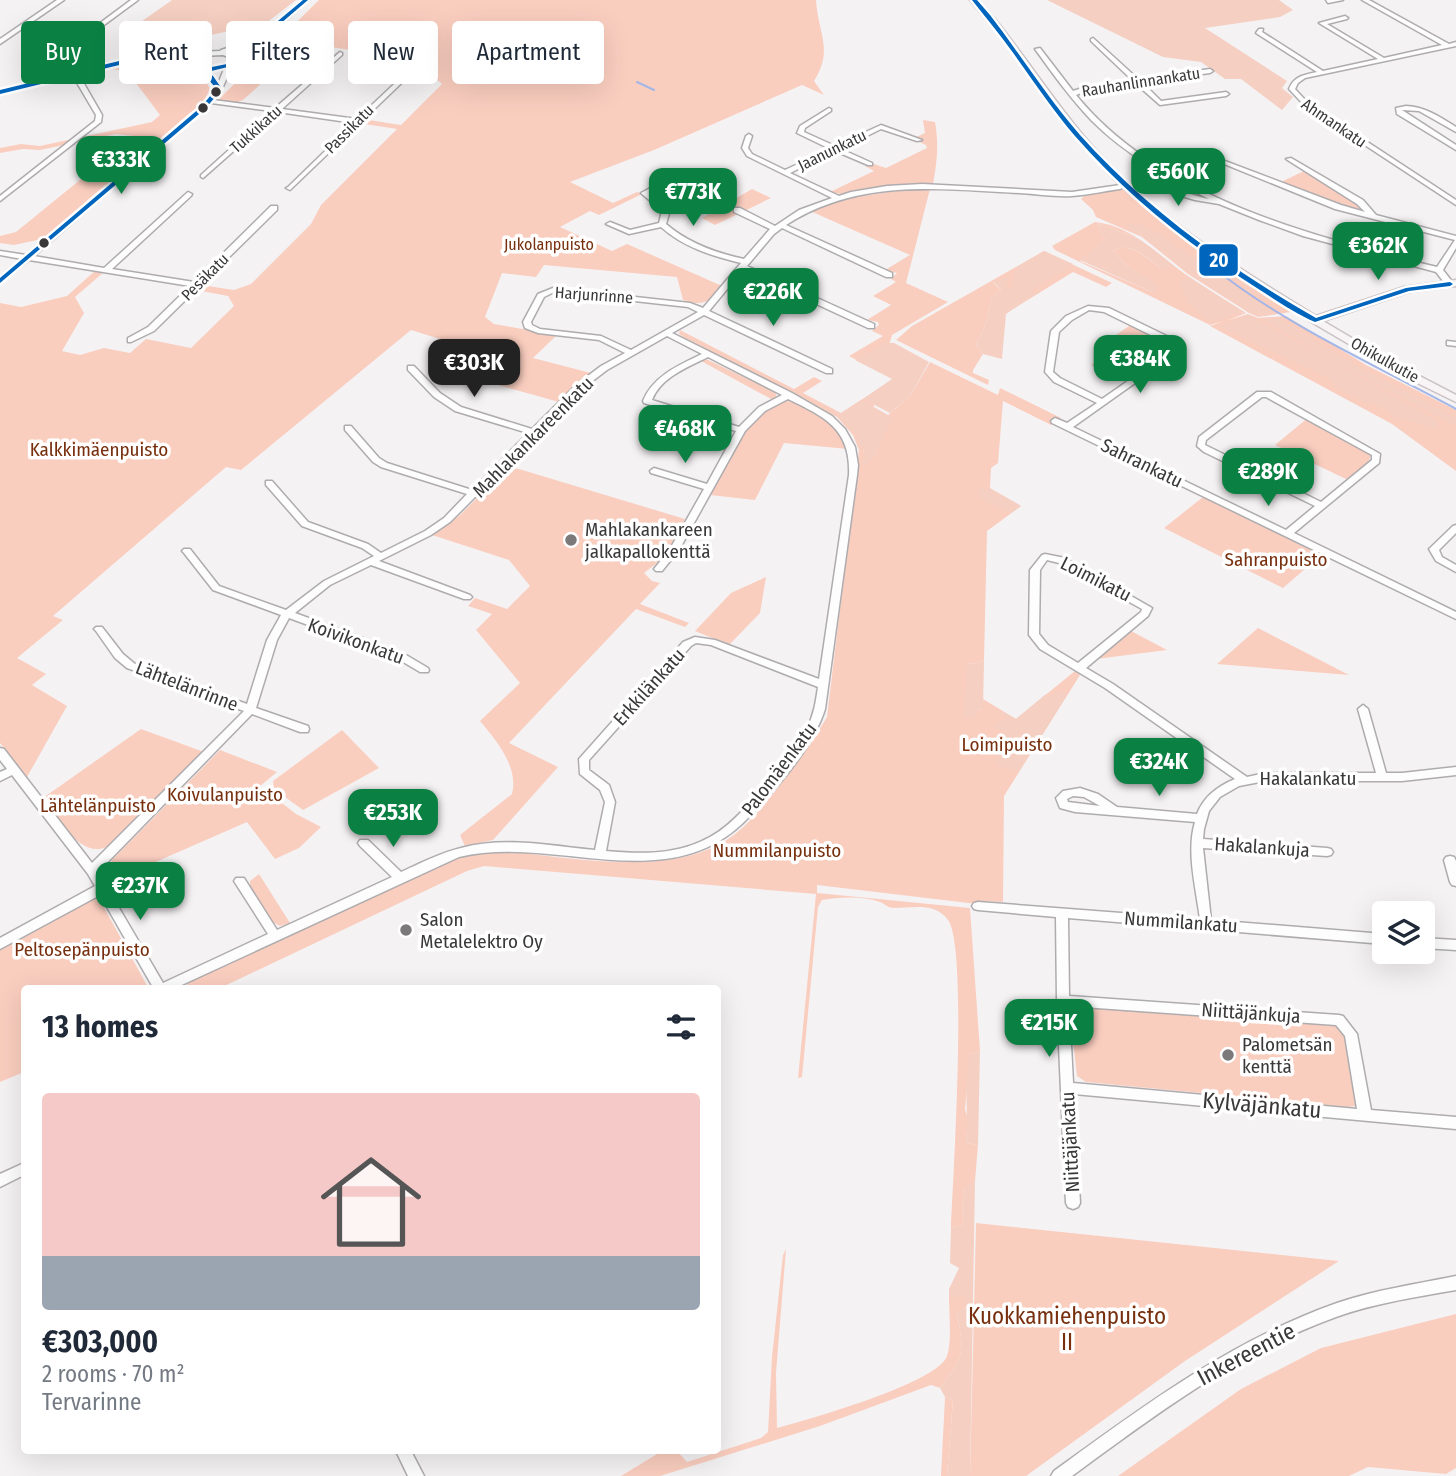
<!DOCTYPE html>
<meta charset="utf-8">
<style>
:root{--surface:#fff;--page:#f2f2f3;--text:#1f2937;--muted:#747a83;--line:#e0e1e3;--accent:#0b8043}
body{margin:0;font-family:"Fira Sans Condensed",sans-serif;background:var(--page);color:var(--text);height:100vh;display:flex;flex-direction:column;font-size:26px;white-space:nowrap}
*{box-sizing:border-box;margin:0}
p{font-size:23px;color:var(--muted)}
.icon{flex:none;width:38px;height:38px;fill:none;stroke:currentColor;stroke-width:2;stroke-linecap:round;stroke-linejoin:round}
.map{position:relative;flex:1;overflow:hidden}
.side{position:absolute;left:21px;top:985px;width:700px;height:469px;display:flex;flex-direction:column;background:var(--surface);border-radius:7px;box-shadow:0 7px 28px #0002}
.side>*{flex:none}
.top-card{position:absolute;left:21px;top:21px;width:700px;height:63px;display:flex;gap:14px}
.tools{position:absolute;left:1372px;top:901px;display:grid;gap:14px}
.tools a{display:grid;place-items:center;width:63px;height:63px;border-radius:7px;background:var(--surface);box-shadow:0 7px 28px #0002;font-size:35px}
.price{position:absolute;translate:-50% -60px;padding:0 16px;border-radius:14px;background:var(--accent);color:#fff;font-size:23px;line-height:46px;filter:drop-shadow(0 2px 4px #0008)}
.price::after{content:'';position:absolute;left:50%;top:42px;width:21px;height:16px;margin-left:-10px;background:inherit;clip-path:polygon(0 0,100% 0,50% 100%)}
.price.selected{background:#222;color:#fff}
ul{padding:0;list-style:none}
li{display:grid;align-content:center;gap:14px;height:371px;padding:0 21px}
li+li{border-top:2px solid var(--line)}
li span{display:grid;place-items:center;height:217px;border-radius:7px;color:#555}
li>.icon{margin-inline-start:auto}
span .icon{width:126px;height:126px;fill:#fffc;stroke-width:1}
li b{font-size:30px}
h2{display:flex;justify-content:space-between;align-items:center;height:84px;padding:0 21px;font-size:30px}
.pill{padding:0 24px;border-radius:7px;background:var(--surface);box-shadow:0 7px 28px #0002;font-size:24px;line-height:63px}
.pill.selected{background:var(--accent);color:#fff}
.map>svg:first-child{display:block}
</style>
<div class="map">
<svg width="1456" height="1476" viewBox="0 0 1456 1476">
<rect width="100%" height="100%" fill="#f5f2f4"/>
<g fill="#facebf" fill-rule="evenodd">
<path d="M319,0H816C818,34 834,49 814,81L824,95L802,85L654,150L570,182L613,203L637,192L642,194L599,215L590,211L560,227L612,251L627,244L722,286C709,302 704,307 683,300L677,277L544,265L536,277L502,273L485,317L494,324L557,335L533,358L591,373L559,402L498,385L472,349L411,330L241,470L226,467L53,616L63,620L17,658L46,674L32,685L67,706L27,777L0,743V303L21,307L67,296L96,270L104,272L75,297L84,313L62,351L80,355L104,348L130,353L146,339L191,348L234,306L228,296L196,290L201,285L234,290L251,284L311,224L321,205L397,129L358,123L362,119L401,125L442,84L413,60L306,43L243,100L235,103L218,100Z"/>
<path d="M150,58C173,60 201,66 210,89L202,105L42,239L14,245L0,243V236L16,232L134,136L116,134L40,150L23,149L0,153V148L21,144L40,146L152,122L160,115L127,71L102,68Z"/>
<path d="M923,120L935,122C939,144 937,163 933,184L885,187L841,194L830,192L874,171L865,166L871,163L886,168L927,148L926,145L912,139L925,133Z"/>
<polygon points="1304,171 1363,209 1363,212 1279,183"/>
<polygon points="1123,188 1212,259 1291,312 1258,317 1249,313 1188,274 1142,237 1096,217 1093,210 1081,199 1084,196"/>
<polygon points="752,189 771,198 715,225 702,218"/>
<polygon points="911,189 930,189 906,283 948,302 892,335 881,373 849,356 883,336 872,331 879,325 878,322 867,320 891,305 873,296 896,282 891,279 897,273 885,270 910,255 810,211 847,198"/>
<path d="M1095,222C1132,226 1157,254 1185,274C1205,288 1226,300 1246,313L1229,320L1248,314L1258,318L1286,316L1366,365L1456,410V471L1392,424L1210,326L1224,321L1210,325L1055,250L1052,246ZM1097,223L1139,239L1162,269C1147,259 1131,240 1113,251L1126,265L1158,286L1152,292L1080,261L1105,240ZM1187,277L1243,312V313L1190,305L1180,284Z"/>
<polygon points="1044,251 1112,283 1106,287 1073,272 1005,314 1010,289 993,282 1001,290 992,297 985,326 976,345 983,354 973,370 973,373 989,380 988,385 896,340 912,326"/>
<polygon points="1132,324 1168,343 1172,349 1126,382 1091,365 1107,354 1097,348"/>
<path d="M680,330L794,389L814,377L822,381L803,393L841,413L878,389L863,451L874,457L891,417L888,415L910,396L930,362L998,395L1000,388L1061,418L1051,425L1003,401L998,463L991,468L990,488L1021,506L987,531L984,660L974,664L968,663L978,710L983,709V699L1016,719L1075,671L1080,675L1004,796L1003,902L980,901L977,904L817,885V893L970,908L980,1051L970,1055L965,1109L968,1119L966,1143L978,1145L975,1181L965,1188L962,1209L964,1224L951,1228C953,1180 968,947 948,920C935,902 913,908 894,908C888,908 885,904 880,902C863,896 839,897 822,900L818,907L802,1077L798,1078L816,894L484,866L467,871L218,989H182L191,981L446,862L474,853L496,850C565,856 671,880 731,837C762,815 807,750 827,717L859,450L853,435L837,417L683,337L679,334Z"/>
<polygon points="706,359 775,392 777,397 773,400 701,361"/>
<path d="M786,401C812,403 838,426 848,449L784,443L755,500L710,495C729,460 745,412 786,401Z"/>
<polygon points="1309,417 1368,451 1371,456 1367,464 1348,480 1275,445"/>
<path d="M509,466L685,519L665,557L644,573L652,581L660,583L640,604L689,623L685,627L636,609L509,743L558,767L493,840L465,846L460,835L512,794C519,767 496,740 480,721L520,683L476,630L492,614L468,606L475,598L507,609L530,586L509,560L432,535L460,515Z"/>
<polygon points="1203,497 1321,555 1283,588 1164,528"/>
<polygon points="766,577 760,613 729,645 695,631 731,593"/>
<polygon points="1258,628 1349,675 1217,664"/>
<polygon points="1131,631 1167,650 1096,659"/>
<path d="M141,729L204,752L109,846C80,861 58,817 43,798Z"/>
<polygon points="342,730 379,768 303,810 274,789 273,781"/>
<polygon points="220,750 277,772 260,786 296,814 321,827 299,848 275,859 247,822 110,882 108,874 112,860"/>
<polygon points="259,874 290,923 280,926 271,921 250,887 250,881"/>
<polygon points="97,899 102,904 149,989 24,989 24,1072 0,1082 0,949 90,900"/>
<polygon points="1078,1006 1339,1025 1345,1032 1356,1106 1348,1107 1086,1082 1077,1076 1070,1013 1072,1008"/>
<polygon points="976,1223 1339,1261 1185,1361 1026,1476 970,1476"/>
<path d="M786,1249L776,1373L777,1428C807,1420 938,1383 947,1356C952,1342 949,1312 949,1297H965V1307L957,1314C965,1352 964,1358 940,1388L931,1385L820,1426L660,1476H621L662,1451H677L687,1462L761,1438L768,1432L772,1357L783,1255Z"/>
<polygon points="1456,1314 1456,1468 1446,1474 1368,1467 1349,1476 1118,1476 1241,1389 1321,1348"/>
<polygon points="945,1397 953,1400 947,1476 941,1476"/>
</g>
<g fill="#f5cfc2">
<polygon points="172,0 296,0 266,23 160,46 138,24"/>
<polygon points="1047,0 1279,0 1293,10 1280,17 1205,28 1287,81 1282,88 1293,97 1282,110 1241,79 1225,79 1201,62 1163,57"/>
<path d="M1097,223L1139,239L1174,266L1162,269C1148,259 1131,240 1113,251L1126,265L1159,286L1152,292L1080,260L1105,240Z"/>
<polygon points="1129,223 1138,224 1163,236 1270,312 1269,315 1258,316 1249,312 1190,274 1143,237 1126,227"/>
<polygon points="1044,251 1073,264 1030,291 1035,294 1006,314 1002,359 983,354 976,345 985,326 992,297 1001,290 993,281 1009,277 1006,286 1010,289 1017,267"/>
<polygon points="1187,276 1244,312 1209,322 1190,305 1179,284"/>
<polygon points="1249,315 1438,421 1437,429 1394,417 1384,408 1362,401 1335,387 1330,379 1218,326"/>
<polygon points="1277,317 1361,368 1456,417 1456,426 1330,360 1261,318"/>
<polygon points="887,343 894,343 929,362 910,396 890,413 863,399 892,379 855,360"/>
<polygon points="861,400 892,417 874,457 865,465 862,462 866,456 855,433 833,412 841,413"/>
<polygon points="979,488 989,490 989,488 1021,506 1011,513 986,502 979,496"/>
<polygon points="984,660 983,709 978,710 974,718 964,717 967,663 974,664"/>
<polygon points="1058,690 1067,695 1019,771 999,766 994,753 986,750 984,746 1004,732 994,727 998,722 1006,720 1000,715 1002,711 1016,719 1046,694 1051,696"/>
<path d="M980,1051L978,1145L966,1143C969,1113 963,1085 970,1055Z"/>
<path d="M975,1181L970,1476H947L953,1400L945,1397L940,1388C964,1358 965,1352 957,1314L965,1307V1297H949V1289L959,1268L950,1263L951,1228L964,1224L962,1209L965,1187Z"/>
</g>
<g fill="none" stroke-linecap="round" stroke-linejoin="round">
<g stroke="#a2b6e7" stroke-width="2">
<polyline points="637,82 654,90"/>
<path d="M1215,269C1287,326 1375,365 1456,409"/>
</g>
<g stroke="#aeacae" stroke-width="3">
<g id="minor">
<polygon points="57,0 64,0 0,44 0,39"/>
<path d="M131,0H138L66,53L77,71L148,54L220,51L221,50L259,38L302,0H309L231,68L222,89L213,100L275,108L340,52L342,53V55L282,109L357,119L409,70L414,71L290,190L286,188L288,187L354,123L278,112L203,178L201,177V175L272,111L211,103L34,256L104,268L188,192L192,194L191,196L112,269L194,282L271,206H277V210L154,331L131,342H128V338L148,327L190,286L29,260L0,283V277L22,259L0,255V251L26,255L201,107L216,89L224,69L203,71L175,59V57L148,58L79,75L102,115L101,122L0,201V196L95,121L96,115L73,76L0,94V90L71,73L60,53L61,52ZM253,43L237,56L227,52ZM223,55L234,59C217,73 198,64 179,57Z"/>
<polygon points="1326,0 1343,0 1328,3"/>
<path d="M1362,0H1369L1449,44L1456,42V46L1305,78L1298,83L1295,89L1308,103L1456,200V205L1304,105L1289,89C1294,76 1304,75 1317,72L1256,33L1259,29H1263L1262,32L1323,71L1378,59L1319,23L1345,16L1348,18L1347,19L1327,24L1384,58L1442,45Z"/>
<path d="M1093,38L1138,79L1210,69L1213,71L1210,73L1142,82L1161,101L1226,92L1229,94L1226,96L1160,105L1135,83L1089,90L1076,95C1159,198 1314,237 1437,267L1455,240L1335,209L1212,159L1217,158L1341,205L1365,212L1357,204L1286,159L1291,158L1363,200L1376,215L1456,236V248L1443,270L1454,284L1447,286L1436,272L1303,236L1259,220L1219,204L1195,200L1154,188L1130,186L1128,185C1150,176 1186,195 1209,199C1168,178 1125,154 1092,121C1071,99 1053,74 1035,49L1040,48L1073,91L1088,86L1132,80L1091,41V39Z"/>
<path d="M1406,106C1426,107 1440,117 1456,127V132L1419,111L1402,110L1456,145V150L1397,114L1396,108Z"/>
<path d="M829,108L831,109V111L805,128L804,132L835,146L881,125L922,140L917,141L881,129L841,149L872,163V165H868L835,151L790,173L839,196L851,192L887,186L922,184L1072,192L1120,185L1124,187L1120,189C1104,191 1088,195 1072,196C1055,197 1037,194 1019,193C938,189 859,178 786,225L892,273V277H886L782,228L774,234L747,266L874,324V328H868L743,270L709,311L832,369V373H826L704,315L672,333L792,393L832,416L845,429L855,447L858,465L857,475L825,709C813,748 772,794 743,823C665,898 552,834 459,857L173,989H154L100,895L0,949V938L95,886L88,874L12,775L0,781V772L7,769L0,760V748L4,749L92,863L244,711L127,668L115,658L96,631L94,629L96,627H102L123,654L135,664L247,704L267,640L281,615L213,590L184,553L182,551L184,549H190L219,586L286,610L324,581L374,556L362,548L302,526L266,485V481H272L308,522L368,544L381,553L425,531L444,518L467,494L381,467L373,462L345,430V426H351L379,458L387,463L472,490L528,433L455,411L434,397L408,370V366H414L440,393L461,407L532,429L576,385L601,366L625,353L599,340L538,333L525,328L523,322L538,294L553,288L690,303L703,308L741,263C712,256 683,247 661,227L629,234L606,224L610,222L630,230L659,223L662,211L641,193L677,174H681V176L650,193L670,210L666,224C688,243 716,253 744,259L770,229L734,212V208H740L775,226L799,210L832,198L747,156L742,148L746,136L749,134L752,136L748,148L752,154L785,170L830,149L797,133L800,126ZM554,292L688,307L698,312L631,350L601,336L540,329L532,325L531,322L544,297ZM667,336L702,354C679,365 653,376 643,401L644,403L736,431L707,484L654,468L650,471L651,473L704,489L670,549L654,569L656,571H662L679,550L745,431L765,411L788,399C825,417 851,429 849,475L819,679L715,640L695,637L683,642L579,759L580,774L600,790L605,802L595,850C551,846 505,836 461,848C440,853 421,863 401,872L368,840H360L358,843L360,846L392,877L277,930L244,878H236L234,881L268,934L163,983L98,872L252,714L300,732H308L309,729L308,726L256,708L277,640L289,618L393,656L420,672H428L429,670L428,668L401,652L295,613L330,585L371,565L464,599H470L472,597L470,595L379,561L431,535L450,522L475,497L478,496L479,493L582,389L607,370ZM708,357L782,395L759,407L739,427L652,400C661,377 688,367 708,357ZM696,643L711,645L818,687C816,701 814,715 807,728C798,746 785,761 772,776C751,800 732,828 702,841C672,855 638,854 606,851L615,802L609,785L589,770V760L691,646Z"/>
<path d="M1088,306L1109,308L1179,342L1183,349L1073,427L1286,530L1315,506L1204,452L1197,446L1199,437L1257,392H1271L1380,454L1379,463L1294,533L1456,612V619L1052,423L1051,421L1055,418L1067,423L1097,403L1054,382L1045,372L1051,331L1066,316ZM1089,310L1104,312L1173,346L1175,348L1102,399L1060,378L1053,372L1059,332L1072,320ZM1262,397H1266L1372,455V460L1321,502L1205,445L1206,440Z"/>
<polygon points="1447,341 1456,342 1456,346 1447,345"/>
<polygon points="1456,525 1456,533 1439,550 1442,557 1456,565 1456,572 1436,561 1429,549 1453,526"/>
<path d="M1045,554L1065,558L1152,608L1148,616L1086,668L1113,684L1247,777L1265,773H1376L1358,709L1363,705L1368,709L1386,773H1402L1456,767V775L1402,781H1265L1239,786L1220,797L1209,811L1204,829L1203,839L1327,848L1331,849L1333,852L1331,855L1327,856L1203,848L1211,920L1384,934V944L1068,918L1069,996L1339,1015L1343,1016L1357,1034L1371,1110L1456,1117V1129L1074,1094L1080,1203L1078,1207L1073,1209L1068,1207L1066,1203L1057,1001L1056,917L978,910L974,909L972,906L974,903L978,902L1200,919C1196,888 1186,852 1195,822L1075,812L1060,808L1056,798L1063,791L1080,788L1098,794L1117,807L1197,814C1204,796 1218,786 1235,779L1105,688L1040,649L1029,635L1030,570L1042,555ZM1047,560L1059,563L1142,609L1141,612L1078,663L1048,645L1039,634L1040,570ZM1073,796L1084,797L1100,806L1068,802L1067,799ZM1069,1006L1336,1025L1345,1036L1357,1109L1073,1083Z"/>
<polygon points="1450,856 1454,857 1456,861 1456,886 1452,885 1450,882 1444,860 1446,857"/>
<polygon points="1423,938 1456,940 1456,950 1423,948"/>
<polygon points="24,1163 24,1175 0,1187 0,1174"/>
<path d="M1456,1276V1290C1416,1297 1375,1303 1336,1317C1239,1352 1155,1415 1072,1476H1051L1054,1471C1143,1406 1232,1340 1337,1303C1375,1290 1416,1284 1456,1276Z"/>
<polygon points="396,1451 411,1451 424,1476 408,1476"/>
</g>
</g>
<g stroke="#cac2c4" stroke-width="3">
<path id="major" d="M970,0H978L994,18C1032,65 1064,117 1106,161C1166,224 1242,271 1316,316L1404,287L1456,280V286L1409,292L1323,321L1389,360L1456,395V402L1405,377L1313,323L1223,266L1159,218L1119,184L1082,145L1005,42Z"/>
</g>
<use href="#minor" fill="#fefdfd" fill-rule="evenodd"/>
<use href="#major" fill="#f8f3f4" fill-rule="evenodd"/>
<g stroke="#fff" stroke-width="5">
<g id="bus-1">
<path d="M303,0H308L239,59L236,65L207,72L213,76L222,89L205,109L0,283V278L201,107L216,89C198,62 178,59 148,58L0,94V90L148,54L174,55L207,68L232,63L235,57Z"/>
<path d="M972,0H977L990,15C1020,54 1047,97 1080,135C1147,210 1229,268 1316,318L1406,288L1450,282L1453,284L1450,286L1409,291L1315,322C1296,314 1277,301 1260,290C1192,247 1128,197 1075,136C1052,109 1032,79 1011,50C999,33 985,17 972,0Z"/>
</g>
</g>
<use href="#bus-1" fill="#0065bd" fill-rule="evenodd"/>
</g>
<g fill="#3a3839" stroke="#fff" stroke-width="2.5">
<circle cx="216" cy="92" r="6"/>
<circle cx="203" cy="108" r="6"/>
<circle cx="44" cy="243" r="6"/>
</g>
<g fill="#7b797a" stroke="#fff" stroke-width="2.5">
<circle cx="571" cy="540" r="7"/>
<circle cx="406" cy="930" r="7"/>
<circle cx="1228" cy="1055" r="7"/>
</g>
<g text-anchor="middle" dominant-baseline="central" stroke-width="7" stroke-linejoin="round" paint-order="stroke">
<g font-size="16" fill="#3a3839" stroke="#fff">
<text transform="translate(1141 82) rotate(-9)">Rauhanlinnankatu</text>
<text transform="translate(1334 123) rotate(34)">Ahmankatu</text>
<text transform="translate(256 129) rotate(-42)">Tukkikatu</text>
<text transform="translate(349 129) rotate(-45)">Passikatu</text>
<text transform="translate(832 150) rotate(-26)">Jaanunkatu</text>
<text transform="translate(205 277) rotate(-45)">Pesäkatu</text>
<text transform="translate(594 295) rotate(4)">Harjunrinne</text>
<text transform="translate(1385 360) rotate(29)">Ohikulkutie</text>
</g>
<g font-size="16" fill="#772f0e" stroke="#fff">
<text x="549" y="244">Jukolanpuisto</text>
</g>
<g font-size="19" fill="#3a3839" stroke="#fff">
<text transform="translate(533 437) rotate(-45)">Mahlakankareenkatu</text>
<text transform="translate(1142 463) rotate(26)">Sahrankatu</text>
<text transform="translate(1096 579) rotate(27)">Loimikatu</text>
<text transform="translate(356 641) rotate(20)">Koivikonkatu</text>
<text transform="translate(187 686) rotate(21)">Lähtelänrinne</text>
<text transform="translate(649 687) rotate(-48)">Erkkilänkatu</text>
<text transform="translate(779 769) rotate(-53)">Palomäenkatu</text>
<text x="1308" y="778">Hakalankatu</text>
<text transform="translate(1262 847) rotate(4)">Hakalankuja</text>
<text transform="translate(1181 922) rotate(4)">Nummilankatu</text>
<text transform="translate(1251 1013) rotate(4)">Niittäjänkuja</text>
<text transform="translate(1070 1142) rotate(-93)">Niittäjänkatu</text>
</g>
<g font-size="19" fill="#772f0e" stroke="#fff">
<text x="99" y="449">Kalkkimäenpuisto</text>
<text x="1276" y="559">Sahranpuisto</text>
<text x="1007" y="744">Loimipuisto</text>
<text x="225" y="794">Koivulanpuisto</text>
<text x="98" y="805">Lähtelänpuisto</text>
<text x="777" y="850">Nummilanpuisto</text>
<text x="82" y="949">Peltosepänpuisto</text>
</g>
<g font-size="19" fill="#3a3839" stroke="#fff" text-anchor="start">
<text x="585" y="529">Mahlakankareen<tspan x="585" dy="22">jalkapallokenttä</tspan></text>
<text x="420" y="919">Salon<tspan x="420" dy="22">Metalelektro Oy</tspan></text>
<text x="1242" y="1044">Palometsän<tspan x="1242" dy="22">kenttä</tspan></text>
</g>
<g font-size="23" fill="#3a3839" stroke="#fff">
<text transform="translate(1262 1105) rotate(5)">Kylväjänkatu</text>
<text transform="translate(1246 1354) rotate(-28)">Inkereentie</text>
</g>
<g font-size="23" fill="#772f0e" stroke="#fff">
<text x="1067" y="1316">Kuokkamiehenpuisto<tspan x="1067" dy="26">II</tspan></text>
</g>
</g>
<rect stroke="#fff" stroke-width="2.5" x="1198" y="243" width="41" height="34" rx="7" fill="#0065bd"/>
<g font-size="19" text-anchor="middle" font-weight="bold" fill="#fff">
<text x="1219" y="267">20</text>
</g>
</svg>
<div class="tools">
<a><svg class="icon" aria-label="layers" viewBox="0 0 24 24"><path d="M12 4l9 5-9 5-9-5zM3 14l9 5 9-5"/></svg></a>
</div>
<b class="price" style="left:121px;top:196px">€333K</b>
<b class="price" style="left:1178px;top:208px">€560K</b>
<b class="price" style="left:693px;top:228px">€773K</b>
<b class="price" style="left:1378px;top:282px">€362K</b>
<b class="price" style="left:773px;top:328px">€226K</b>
<b class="price" style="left:1140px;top:395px">€384K</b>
<b class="price selected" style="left:474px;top:399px">€303K</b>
<b class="price" style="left:685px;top:465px">€468K</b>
<b class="price" style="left:1268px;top:508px">€289K</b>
<b class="price" style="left:1159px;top:798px">€324K</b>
<b class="price" style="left:393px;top:849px">€253K</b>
<b class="price" style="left:140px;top:922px">€237K</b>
<b class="price" style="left:1049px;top:1059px">€215K</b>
<div class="top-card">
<a class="pill selected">Buy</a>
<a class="pill">Rent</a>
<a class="pill">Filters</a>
<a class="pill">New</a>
<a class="pill">Apartment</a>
</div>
<section class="side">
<h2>13 homes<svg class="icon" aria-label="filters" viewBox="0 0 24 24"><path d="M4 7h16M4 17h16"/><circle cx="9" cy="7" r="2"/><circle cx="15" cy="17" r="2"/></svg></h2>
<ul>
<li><span style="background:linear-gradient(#f6c9c9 75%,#9aa5b1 0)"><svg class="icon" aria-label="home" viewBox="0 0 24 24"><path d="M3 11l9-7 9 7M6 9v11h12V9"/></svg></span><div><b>€303,000</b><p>2 rooms · 70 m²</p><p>Tervarinne</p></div></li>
</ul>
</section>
</div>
